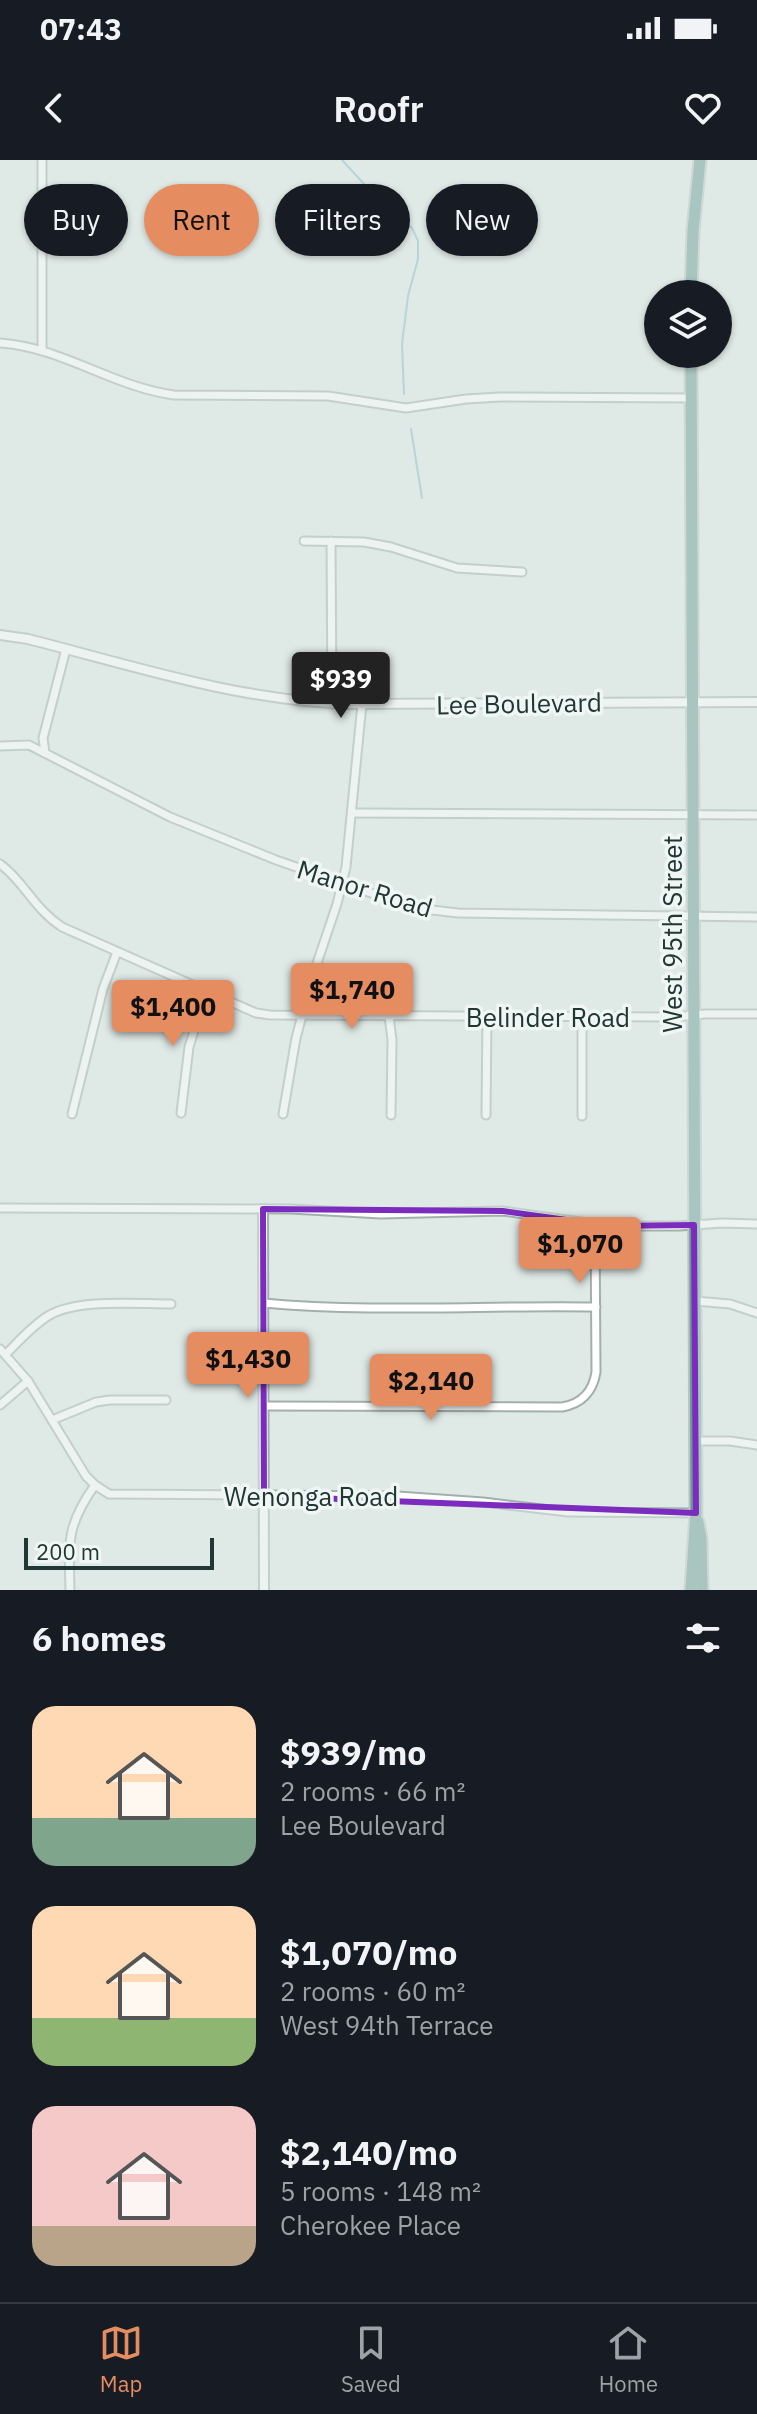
<!DOCTYPE html>
<meta charset="utf-8">
<style>
:root{--surface:#171b24;--page:#242831;--text:#f1f3f6;--muted:#9ea1a6;--line:#363941;--accent:#e58c60}
body{margin:0;font-family:"IBM Plex Sans",sans-serif;background:var(--page);color:var(--text);height:100vh;display:flex;flex-direction:column;font-size:30px;white-space:nowrap}
*{box-sizing:border-box;margin:0}
p{font-size:26px;color:var(--muted)}
.icon{flex:none;width:44px;height:44px;fill:none;stroke:currentColor;stroke-width:2;stroke-linecap:round;stroke-linejoin:round}
.map{position:relative;height:1430px;overflow:hidden}
.details{display:flex;flex-direction:column;background:var(--surface);flex:1}
.details>*{flex:none}
.banner{position:absolute;left:24px;top:24px;width:710px;height:72px;display:flex;gap:16px}
.fabs{position:absolute;left:644px;top:120px;display:grid;gap:16px}
.fabs a{display:grid;place-items:center;width:88px;height:88px;border-radius:50%;background:var(--surface);box-shadow:0 2px 6px #0004;font-size:40px}
.scale{position:absolute;left:24px;bottom:20px;width:190px;box-sizing:border-box;padding-left:8px;border:4px solid #213733;border-top:0;font-size:22px;line-height:28px;white-space:nowrap;color:#213733;-webkit-text-stroke:6px #eff6f3;paint-order:stroke}
.price{position:absolute;translate:-50% -68px;padding:0 18px;border-radius:8px;background:var(--accent);color:#111;font-size:26px;line-height:52px;filter:drop-shadow(0 2px 4px #0008)}
.price::after{content:'';position:absolute;left:50%;top:48px;width:24px;height:18px;margin-left:-12px;background:inherit;clip-path:polygon(0 0,100% 0,50% 100%)}
.price.selected{background:#222;color:#fff}
ul{padding:0;list-style:none}
li{display:flex;align-items:center;gap:24px;height:200px;padding:0 32px}
li span{display:grid;place-items:center;flex:none;width:224px;height:160px;border-radius:24px;color:#555}
li>.icon{margin-inline-start:auto}
span .icon{width:96px;height:96px;fill:#fffc;stroke-width:1}
li b{font-size:34px}
h2{display:flex;justify-content:space-between;align-items:center;height:96px;padding:0 32px;font-size:34px}
.pill{padding:0 28px;border-radius:36px;background:var(--surface);box-shadow:0 2px 6px #0004;font-size:28px;line-height:72px}
.pill.selected{background:var(--accent);color:#111}
.status{display:flex;justify-content:space-between;align-items:center;height:56px;padding:0 40px;background:var(--surface);direction:ltr}
.status svg{height:22px;fill:currentColor}
header{display:flex;justify-content:space-between;align-items:center;height:104px;padding:0 32px;background:var(--surface);font-size:36px;font-weight:600}
.menu{display:flex;justify-content:space-around;align-items:center;height:112px;border-top:2px solid var(--line);background:var(--surface);font-size:22px;color:var(--muted)}
.menu a{display:grid;justify-items:center;gap:4px}
.menu .selected{color:var(--accent)}
.map>svg:first-child{display:block}
</style>
<div class="status"><b>07:43</b><svg viewBox="0 0 49 12"><path d="M0 12V9h3v3zM5 12V6h3v6zM10 12V3h3v9zM15 12V0h3v12zM26 1h20v11H26zM47 4h2v5h-2z"/></svg></div>
<header><svg class="icon" aria-label="back" viewBox="0 0 24 24"><path d="M15 5l-7 7 7 7"/></svg>Roofr<svg class="icon" aria-label="heart" viewBox="0 0 24 24"><path d="M12 20l-8-8c-3-5 5-10 8-4 3-6 11-1 8 4z"/></svg></header>
<div class="map">
<svg width="757" height="1430" viewBox="0 0 757 1430">
<rect width="100%" height="100%" fill="#dfe9e5"/>
<g fill="none" stroke-linecap="round" stroke-linejoin="round">
<g stroke="#8bbbca" stroke-width="2">
<polyline points="342,0 388,50 412,68 418,81 418,99 408,136 402,184 404,234"/>
<polyline points="411,269 422,338"/>
</g>
<g stroke="#a2b0ac" stroke-width="11">
<g id="minor">
<polyline points="42,0 42,190"/>
<path d="M0,183C62,187 113,227 174,235L328,236L406,248L466,239L500,237L691,238"/>
<polyline points="304,381 364,382 391,387 457,408 522,412"/>
<polyline points="331,381 332,544"/>
<polyline points="0,586 29,585 170,657 276,700 397,742 423,749 458,753 757,757"/>
<polyline points="45,593 43,578 66,489"/>
<polyline points="352,653 757,655"/>
<path d="M0,704C24,721 33,748 62,767L256,853L270,855L675,857L705,854H757"/>
<polyline points="389,856 392,880 391,955"/>
<polyline points="181,953 189,887 196,864 210,835"/>
<polyline points="72,954 103,829 117,792"/>
<polyline points="283,954 296,878 312,818 337,744 346,707 362,544"/>
<polyline points="486,955 487,856"/>
<polyline points="582,956 582,857"/>
<polyline points="0,1048 291,1049 381,1054 503,1051 610,1066 679,1066 722,1063 757,1064"/>
<polyline points="695,1141 730,1144 757,1153"/>
<path d="M263,1143C375,1153 484,1145 596,1147"/>
<polyline points="0,1189 28,1221 86,1316 95,1325 109,1334 398,1336 483,1342 568,1352 696,1353"/>
<path d="M6,1194C19,1181 32,1166 48,1156C77,1138 136,1144 171,1144"/>
<polyline points="0,1245 28,1221"/>
<path d="M264,1246L562,1247C581,1244 593,1232 596,1212L595,1065"/>
<polyline points="52,1260 96,1242 110,1240 166,1240"/>
<polyline points="695,1281 730,1281 757,1285"/>
<path d="M70,1430C69,1382 66,1366 95,1325"/>
</g>
</g>
<g stroke="#a2b0ac" stroke-width="12">
<g id="tertiary">
<path d="M0,475L28,479C134,506 237,540 347,544L757,542"/>
<polyline points="263,1049 264,1430"/>
</g>
</g>
<g stroke="#bcc3c2" stroke-width="15">
<g id="primary">
<polyline points="691,134 693,71 700,0"/>
<polyline points="698,1362 701,1379 702,1430"/>
<polyline points="691,1430 696,1353 691,194"/>
</g>
</g>
<use href="#minor" stroke="#fff" stroke-width="7"/>
<use href="#tertiary" stroke="#fff" stroke-width="8"/>
<use href="#primary" stroke="#679a91" stroke-width="11"/>
</g>
<path d="M0 0H757V1430H0ZM263,1049L503,1051L610,1066L694,1065L696,1353L264,1336Z" fill="#dfe9e5" fill-opacity=".55" fill-rule="evenodd"/>
<path fill="none" stroke="#7b2cbf" stroke-width="6" stroke-linejoin="round" d="M263,1049L503,1051L610,1066L694,1065L696,1353L264,1336Z"/>
<g text-anchor="middle" dominant-baseline="central" stroke-width="7" stroke-linejoin="round" paint-order="stroke">
<g font-size="26" fill="#213733" stroke="#eff6f3">
<text transform="translate(519 543) rotate(-1)">Lee Boulevard</text>
<text transform="translate(365 728) rotate(17)">Manor Road</text>
<text transform="translate(672 774) rotate(-90)">West 95th Street</text>
<text x="548" y="857">Belinder Road</text>
<text x="311" y="1336">Wenonga Road</text>
</g>
</g>
</svg>
<div class="fabs">
<a><svg class="icon" aria-label="layers" viewBox="0 0 24 24"><path d="M12 4l9 5-9 5-9-5zM3 14l9 5 9-5"/></svg></a>
</div>
<div class="scale">200 m</div>
<b class="price selected" style="left:341px;top:560px">$939</b>
<b class="price" style="left:352px;top:871px">$1,740</b>
<b class="price" style="left:173px;top:888px">$1,400</b>
<b class="price" style="left:580px;top:1125px">$1,070</b>
<b class="price" style="left:248px;top:1240px">$1,430</b>
<b class="price" style="left:431px;top:1262px">$2,140</b>
<div class="banner">
<a class="pill">Buy</a>
<a class="pill selected">Rent</a>
<a class="pill">Filters</a>
<a class="pill">New</a>
</div>
</div>
<section class="details">
<h2>6 homes<svg class="icon" aria-label="filters" viewBox="0 0 24 24"><path d="M4 7h16M4 17h16"/><circle cx="9" cy="7" r="2"/><circle cx="15" cy="17" r="2"/></svg></h2>
<ul>
<li><span style="background:linear-gradient(#ffd9b3 70%,#7fa58c 0)"><svg class="icon" aria-label="home" viewBox="0 0 24 24"><path d="M3 11l9-7 9 7M6 9v11h12V9"/></svg></span><div><b>$939/mo</b><p>2 rooms · 66 m²</p><p>Lee Boulevard</p></div></li>
<li><span style="background:linear-gradient(#ffd9b3 70%,#8fb573 0)"><svg class="icon" aria-label="home" viewBox="0 0 24 24"><path d="M3 11l9-7 9 7M6 9v11h12V9"/></svg></span><div><b>$1,070/mo</b><p>2 rooms · 60 m²</p><p>West 94th Terrace</p></div></li>
<li><span style="background:linear-gradient(#f6c9c9 75%,#b9a48a 0)"><svg class="icon" aria-label="home" viewBox="0 0 24 24"><path d="M3 11l9-7 9 7M6 9v11h12V9"/></svg></span><div><b>$2,140/mo</b><p>5 rooms · 148 m²</p><p>Cherokee Place</p></div></li>
</ul>
</section>
<nav class="menu">
<a class="selected"><svg class="icon" aria-label="map" viewBox="0 0 24 24"><path d="M3 6l6-2 6 2 6-2v14l-6 2-6-2-6 2zM9 4v14M15 6v14"/></svg>Map</a>
<a><svg class="icon" aria-label="saved" viewBox="0 0 24 24"><path d="M7 4h10v16l-5-4-5 4z"/></svg>Saved</a>
<a><svg class="icon" aria-label="home" viewBox="0 0 24 24"><path d="M3 11l9-7 9 7M6 9v11h12V9"/></svg>Home</a>
</nav>
